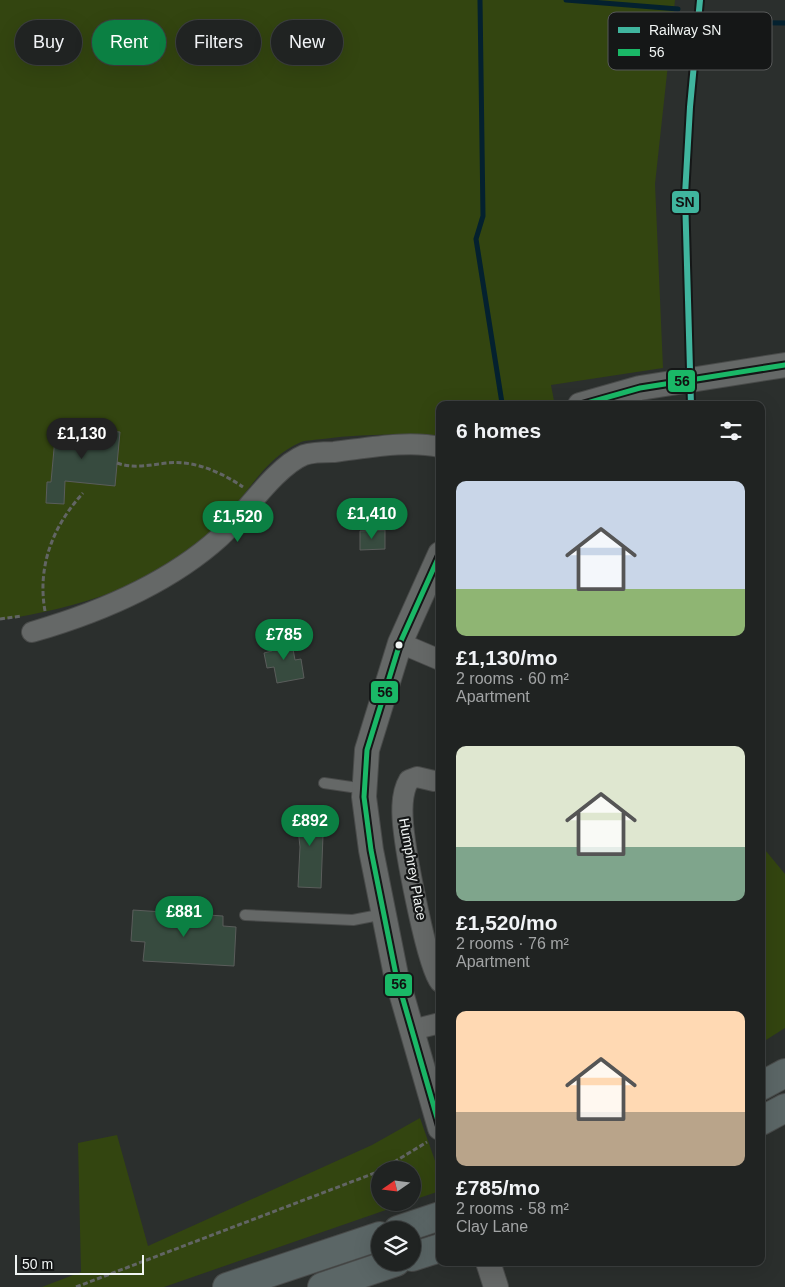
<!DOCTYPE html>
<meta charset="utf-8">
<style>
:root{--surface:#202322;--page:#282b2a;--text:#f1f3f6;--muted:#a2a4a5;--line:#3d4040;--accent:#0b8043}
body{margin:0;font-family:Arial,sans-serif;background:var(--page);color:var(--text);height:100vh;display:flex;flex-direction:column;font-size:19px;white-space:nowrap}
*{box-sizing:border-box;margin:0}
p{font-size:16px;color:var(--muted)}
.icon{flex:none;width:28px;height:28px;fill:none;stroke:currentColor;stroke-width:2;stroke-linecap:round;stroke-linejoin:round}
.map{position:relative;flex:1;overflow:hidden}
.details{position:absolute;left:436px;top:401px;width:329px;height:865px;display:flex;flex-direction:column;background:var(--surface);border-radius:10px;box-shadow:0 5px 20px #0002,0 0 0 1px var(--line)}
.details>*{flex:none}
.guide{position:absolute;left:15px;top:20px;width:346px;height:45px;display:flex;gap:10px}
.needle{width:32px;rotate:256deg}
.tools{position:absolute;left:371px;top:1161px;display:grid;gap:10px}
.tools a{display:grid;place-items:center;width:50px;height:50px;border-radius:50%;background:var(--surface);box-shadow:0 5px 20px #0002,0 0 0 1px var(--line);font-size:25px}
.scale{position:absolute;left:15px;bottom:12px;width:129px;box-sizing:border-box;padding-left:5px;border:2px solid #f0f4f3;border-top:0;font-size:14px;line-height:18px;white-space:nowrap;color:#f0f4f3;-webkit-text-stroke:4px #151717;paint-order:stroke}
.price{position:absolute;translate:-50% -42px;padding:0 11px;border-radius:18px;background:var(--accent);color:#fff;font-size:16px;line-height:32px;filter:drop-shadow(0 1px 2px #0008)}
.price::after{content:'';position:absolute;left:50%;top:30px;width:15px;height:11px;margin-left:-8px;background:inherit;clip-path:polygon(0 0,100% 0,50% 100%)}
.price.on{background:#222;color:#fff}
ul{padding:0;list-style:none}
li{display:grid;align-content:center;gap:10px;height:265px;padding:0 20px}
li span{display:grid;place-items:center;height:155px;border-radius:10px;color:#555}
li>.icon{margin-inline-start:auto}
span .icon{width:90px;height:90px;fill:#fffc;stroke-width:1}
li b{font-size:21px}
h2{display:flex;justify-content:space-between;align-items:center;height:60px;padding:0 20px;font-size:21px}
.pill{padding:0 18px;border-radius:22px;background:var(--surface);box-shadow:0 5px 20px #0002,0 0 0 1px var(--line);font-size:18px;line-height:45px}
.pill.on{background:var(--accent);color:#fff}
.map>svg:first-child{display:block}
</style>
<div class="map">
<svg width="785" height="1287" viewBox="0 0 785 1287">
<rect width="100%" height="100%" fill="#2b2f2d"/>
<g fill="#334510">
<path d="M0,0H675L655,184L663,368L551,385L554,401L546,405H440V437L433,435C396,434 359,434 323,439C316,440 307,440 301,442C261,459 243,503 213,531C155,586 78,608 0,620Z"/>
<polygon points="761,845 785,874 785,1028 761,1043"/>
<polygon points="420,1118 440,1175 440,1191 413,1200 412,1170 380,1170 380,1202 406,1203 164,1287 42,1287 81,1272 78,1143 117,1135 148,1246 372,1145"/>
</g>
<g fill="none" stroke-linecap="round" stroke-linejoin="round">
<g stroke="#04212f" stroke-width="5">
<polyline points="480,0 483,216 476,239 502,403"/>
<polyline points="566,0 678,9"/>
<polyline points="714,22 785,23"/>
</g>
</g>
<g fill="#374b3f" stroke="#5a5d5b">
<polygon points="56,427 120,432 115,486 65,481 64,504 46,503 47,482 51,482"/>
<polygon points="385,530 385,549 360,550 360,531"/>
<polygon points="291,638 295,660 301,659 304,678 277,683 274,667 267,668 264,653 272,651 270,642"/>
<polygon points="321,808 323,835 321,888 298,887 300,847 296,810"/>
<polygon points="133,910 223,916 223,926 236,927 234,966 143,961 145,942 131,941"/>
</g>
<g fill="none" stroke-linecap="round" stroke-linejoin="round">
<g stroke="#494b4a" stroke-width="12">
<g id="service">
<polyline points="324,783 365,789"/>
<polyline points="245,915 353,920 384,914"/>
</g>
</g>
<g stroke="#494b4a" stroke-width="22">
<g id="minor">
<path d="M32,632C98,613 168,584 220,537C244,515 275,467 304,455C313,452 325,452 334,452C368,448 407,440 440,447"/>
<polyline points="400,643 440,660"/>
<path d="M434,781L417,777L409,780C400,795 402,817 404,833C407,858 427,967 440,982"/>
<polyline points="412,1030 440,1023"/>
</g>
</g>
<g stroke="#494b4a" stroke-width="26">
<g id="tertiary">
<polyline points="580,405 640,388 785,365"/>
<polyline points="440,554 400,643 367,750 364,797 371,850 396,975 440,1128"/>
<polyline points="488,1262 496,1287"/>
</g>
</g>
<g stroke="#494b4a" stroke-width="30">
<g id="trunk">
<polyline points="761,1086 785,1073"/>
<polyline points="761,1121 785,1108"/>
<polyline points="398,1230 440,1216"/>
<polyline points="412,1257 440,1248"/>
<polyline points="227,1287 380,1236"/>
<polyline points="322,1287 396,1262"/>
</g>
</g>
<g stroke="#626564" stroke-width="3" stroke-dasharray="5 2.5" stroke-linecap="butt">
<path d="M117,463C134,469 149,465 167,463C194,460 221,472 243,487"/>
<path d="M45,611C37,566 53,526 83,493"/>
<polyline points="0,619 22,616"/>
<polyline points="381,1170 427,1142"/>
<polyline points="76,1287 380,1171"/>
</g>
<use href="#service" stroke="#656867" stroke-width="10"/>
<use href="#minor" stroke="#656867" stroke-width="20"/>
<use href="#tertiary" stroke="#656867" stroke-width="24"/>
<use href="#trunk" stroke="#5b6666" stroke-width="28"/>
<g stroke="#151717" stroke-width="9">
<g id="bus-1">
<polyline points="580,405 640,388 785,365"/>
<polyline points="440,554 400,643 367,750 364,797 371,850 396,975 440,1128"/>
</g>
</g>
<use href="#bus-1" stroke="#1ab867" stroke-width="5"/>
<g stroke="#151717" stroke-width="10">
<polyline id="rail-1" points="691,405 685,195 690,107 700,0"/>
</g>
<use href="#rail-1" stroke="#40b59e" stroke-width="6"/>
</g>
<circle fill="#f0f4f3" stroke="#151717" stroke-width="2" cx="399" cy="645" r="4.5"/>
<g text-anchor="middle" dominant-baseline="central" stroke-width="4.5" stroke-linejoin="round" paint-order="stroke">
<g font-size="14" fill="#f0f4f3" stroke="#151717">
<text transform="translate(413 869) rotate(80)">Humphrey Place</text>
</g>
</g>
<rect x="608" y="12" width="164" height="58" rx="8" fill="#151717" stroke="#575959" stroke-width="1"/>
<rect x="618" y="27" width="22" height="6" fill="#40b59e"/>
<rect x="618" y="49" width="22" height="7" fill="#1ab867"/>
<g font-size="14" fill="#f0f4f3">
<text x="649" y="35">Railway SN</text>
<text x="649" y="57">56</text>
</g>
<g stroke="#151717" stroke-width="2">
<rect x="671" y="190" width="29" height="24" rx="5" fill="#40b59e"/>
<rect x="667" y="369" width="29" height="24" rx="5" fill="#1ab867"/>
<rect x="370" y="680" width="29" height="24" rx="5" fill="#1ab867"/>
<rect x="384" y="973" width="29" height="24" rx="5" fill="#1ab867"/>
</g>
<g font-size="14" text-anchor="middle" font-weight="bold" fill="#111">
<text x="685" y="207">SN</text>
<text x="682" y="386">56</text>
<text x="385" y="697">56</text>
<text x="399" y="989">56</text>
</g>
</svg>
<div class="tools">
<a><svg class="needle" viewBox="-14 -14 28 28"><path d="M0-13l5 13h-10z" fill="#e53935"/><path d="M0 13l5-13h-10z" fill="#a2a4a5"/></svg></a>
<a><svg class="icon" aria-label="layers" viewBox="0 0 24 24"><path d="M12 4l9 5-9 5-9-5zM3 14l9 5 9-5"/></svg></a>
</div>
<div class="scale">50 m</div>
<b class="price on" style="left:82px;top:460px">£1,130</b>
<b class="price" style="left:372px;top:540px">£1,410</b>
<b class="price" style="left:238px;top:543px">£1,520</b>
<b class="price" style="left:284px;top:661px">£785</b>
<b class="price" style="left:310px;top:847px">£892</b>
<b class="price" style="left:184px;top:938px">£881</b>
<div class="guide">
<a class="pill">Buy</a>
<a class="pill on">Rent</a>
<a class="pill">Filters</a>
<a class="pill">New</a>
</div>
<section class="details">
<h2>6 homes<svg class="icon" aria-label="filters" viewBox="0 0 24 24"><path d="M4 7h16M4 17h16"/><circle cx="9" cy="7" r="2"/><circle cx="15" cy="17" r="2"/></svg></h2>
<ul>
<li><span style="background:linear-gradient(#c9d6e8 70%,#8fb573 0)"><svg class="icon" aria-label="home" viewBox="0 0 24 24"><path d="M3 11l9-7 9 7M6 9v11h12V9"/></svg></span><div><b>£1,130/mo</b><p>2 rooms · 60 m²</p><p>Apartment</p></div></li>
<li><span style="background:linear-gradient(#dfe7d0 65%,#7fa58c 0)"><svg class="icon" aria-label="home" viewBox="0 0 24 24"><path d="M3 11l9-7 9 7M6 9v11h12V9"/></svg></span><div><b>£1,520/mo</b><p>2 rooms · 76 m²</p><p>Apartment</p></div></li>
<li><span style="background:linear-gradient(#ffd9b3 65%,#b9a48a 0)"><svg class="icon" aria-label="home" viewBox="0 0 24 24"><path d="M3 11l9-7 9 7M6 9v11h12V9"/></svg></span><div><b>£785/mo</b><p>2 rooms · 58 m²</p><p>Clay Lane</p></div></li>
</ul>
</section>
</div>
